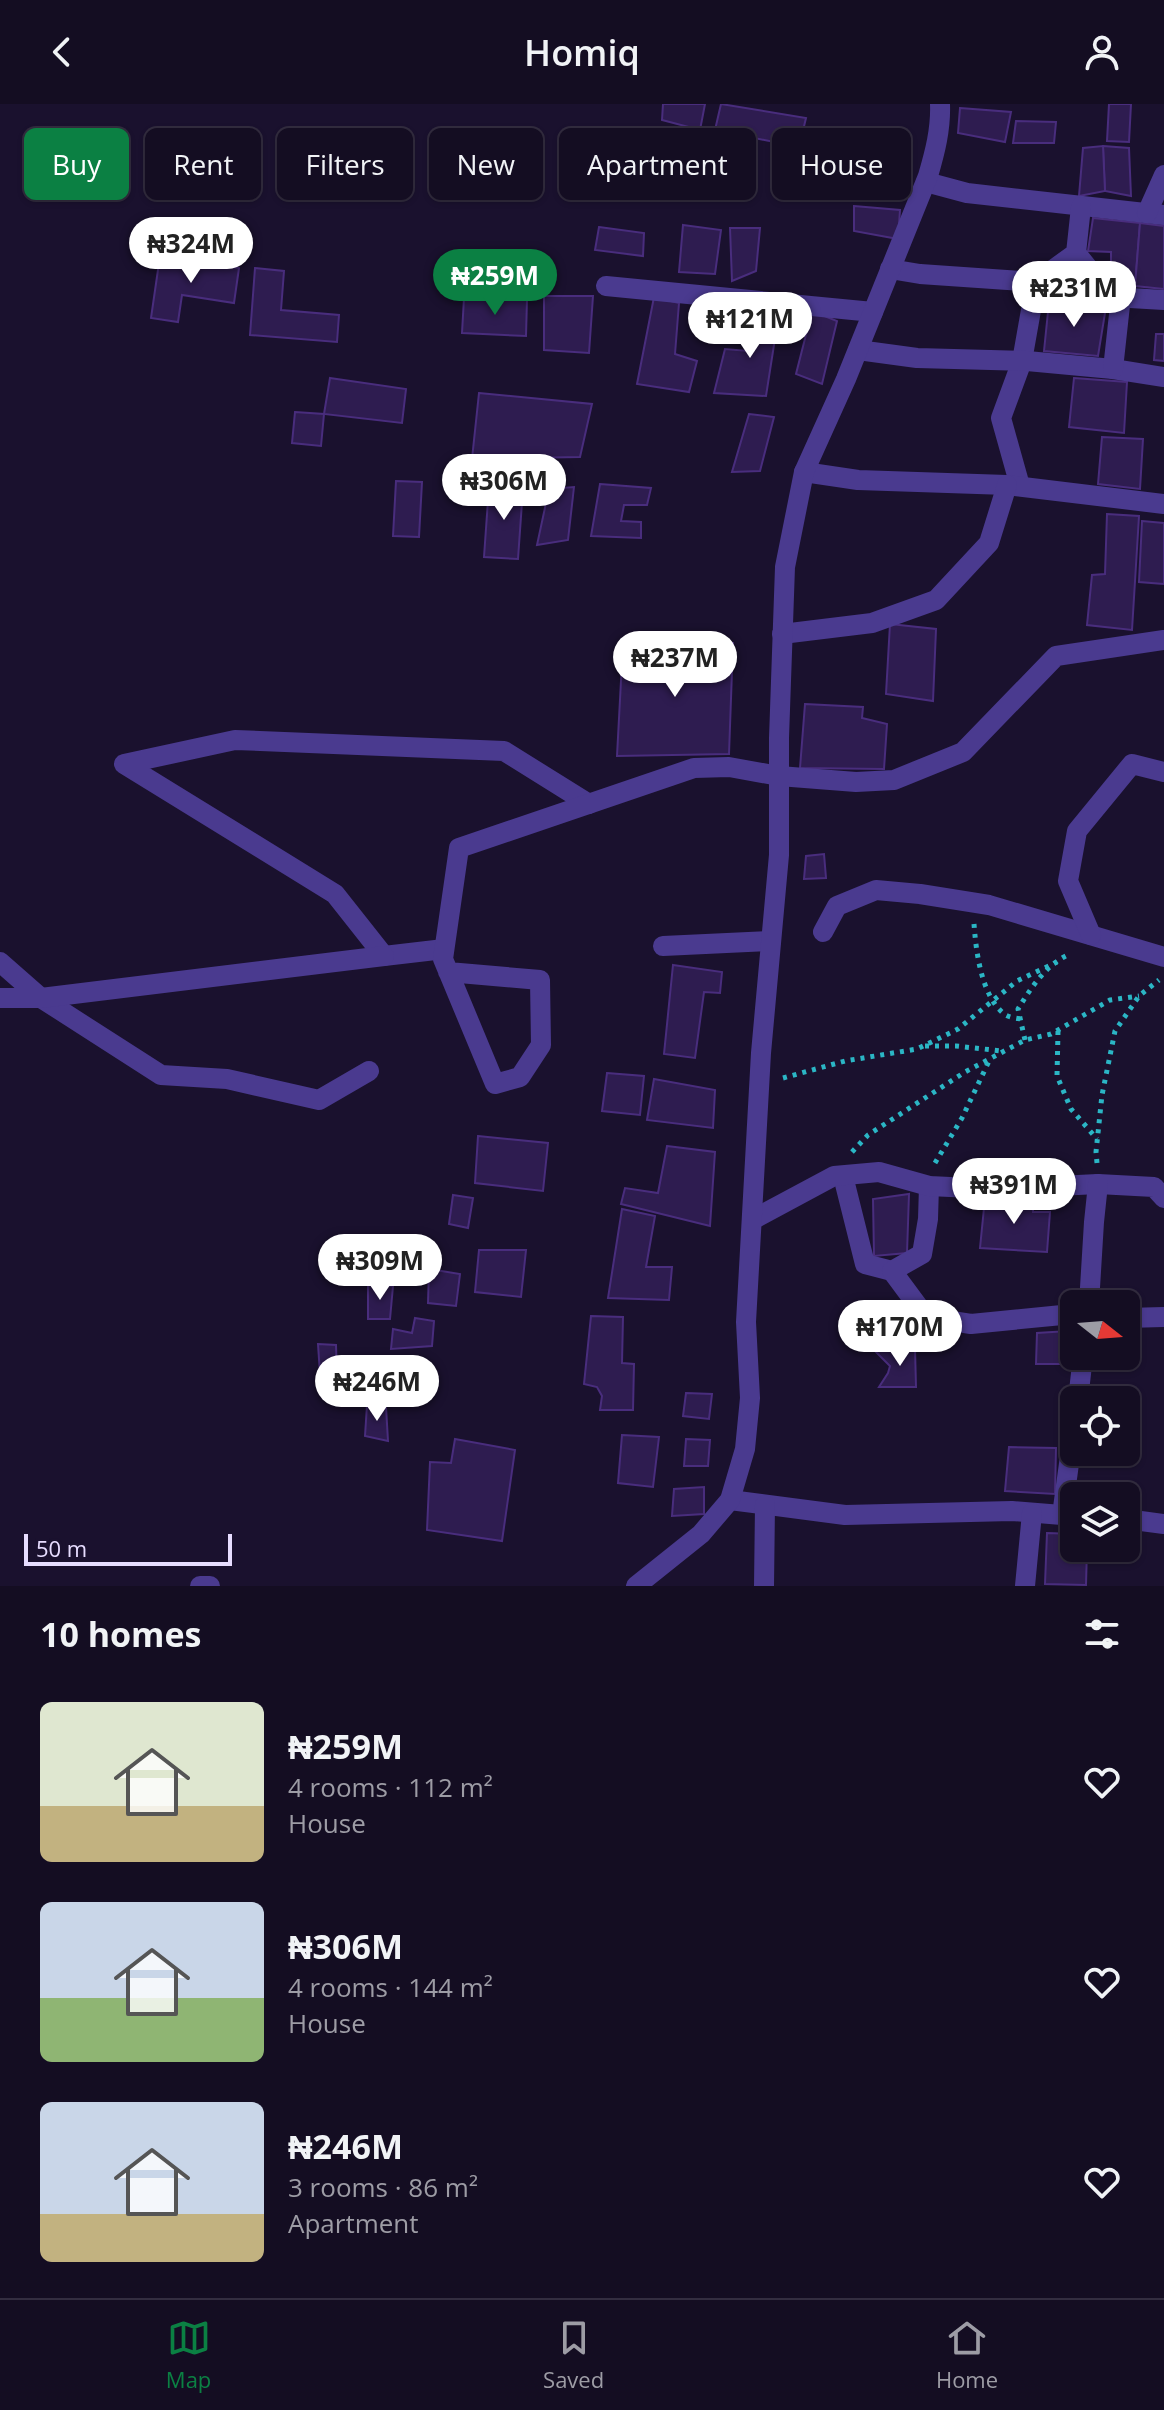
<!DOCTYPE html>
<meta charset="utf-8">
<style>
:root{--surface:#140d22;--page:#1d162a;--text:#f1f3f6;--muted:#9d9ca5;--line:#332d40;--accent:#0b8043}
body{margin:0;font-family:"Open Sans",sans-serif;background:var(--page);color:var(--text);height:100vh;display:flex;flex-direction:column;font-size:30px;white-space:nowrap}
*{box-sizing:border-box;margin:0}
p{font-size:26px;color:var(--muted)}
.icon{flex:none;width:44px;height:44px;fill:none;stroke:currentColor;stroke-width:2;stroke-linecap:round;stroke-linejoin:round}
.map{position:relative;height:1482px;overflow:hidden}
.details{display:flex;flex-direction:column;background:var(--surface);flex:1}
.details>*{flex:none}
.top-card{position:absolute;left:24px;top:24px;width:1116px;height:72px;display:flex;gap:16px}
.needle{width:52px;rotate:107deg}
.buttons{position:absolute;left:1060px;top:1186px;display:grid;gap:16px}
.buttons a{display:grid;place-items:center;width:80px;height:80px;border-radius:12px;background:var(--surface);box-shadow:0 2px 6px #0004,0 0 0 2px var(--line);font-size:40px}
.scale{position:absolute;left:24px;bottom:20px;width:208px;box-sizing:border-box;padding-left:8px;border:4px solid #e7ddff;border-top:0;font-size:22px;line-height:28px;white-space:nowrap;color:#e7ddff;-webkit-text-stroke:6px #1a112e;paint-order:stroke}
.price{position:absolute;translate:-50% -68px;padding:0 18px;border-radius:28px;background:#fff;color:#222;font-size:26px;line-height:52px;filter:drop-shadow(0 2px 4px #0008)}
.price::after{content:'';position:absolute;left:50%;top:48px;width:24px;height:18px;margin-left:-12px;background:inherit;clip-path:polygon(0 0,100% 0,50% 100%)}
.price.on{background:var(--accent);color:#fff}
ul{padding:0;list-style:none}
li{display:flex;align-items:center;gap:24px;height:200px;padding:0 40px}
li span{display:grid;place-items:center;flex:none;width:224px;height:160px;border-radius:12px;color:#555}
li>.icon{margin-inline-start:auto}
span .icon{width:96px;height:96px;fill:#fffc;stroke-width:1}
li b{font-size:34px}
h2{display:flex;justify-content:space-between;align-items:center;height:96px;padding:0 40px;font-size:34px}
.tag{padding:0 28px;border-radius:12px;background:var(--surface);box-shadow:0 2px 6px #0004,0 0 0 2px var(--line);font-size:28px;line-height:72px}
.tag.on{background:var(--accent);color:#fff}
header{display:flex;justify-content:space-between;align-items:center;height:104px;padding:0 40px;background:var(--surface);font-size:36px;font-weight:600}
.tabs{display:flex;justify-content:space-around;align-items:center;height:112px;border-top:2px solid var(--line);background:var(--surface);font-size:22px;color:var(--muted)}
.tabs a{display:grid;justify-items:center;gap:4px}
.tabs .on{color:var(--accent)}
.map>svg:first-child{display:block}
</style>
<header><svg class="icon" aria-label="back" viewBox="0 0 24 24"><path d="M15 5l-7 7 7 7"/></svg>Homiq<svg class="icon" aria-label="person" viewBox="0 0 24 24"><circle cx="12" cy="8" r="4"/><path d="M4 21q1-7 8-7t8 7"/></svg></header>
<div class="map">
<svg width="1164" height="1482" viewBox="0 0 1164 1482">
<rect width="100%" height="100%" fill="#1a112e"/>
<g fill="#2e1c50" stroke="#492d7d" stroke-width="2">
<polygon points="663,0 705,0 700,26 662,16"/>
<polygon points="721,0 806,14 799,43 715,26"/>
<polygon points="1109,0 1131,0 1129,38 1107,37"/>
<polygon points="960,4 1011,8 1005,38 958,29"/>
<polygon points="1016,17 1056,18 1054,39 1013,39"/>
<polygon points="1103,42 1129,44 1131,92 1105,87"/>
<polygon points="1103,42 1105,87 1079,92 1083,44"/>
<polygon points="854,102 900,106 898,135 854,127"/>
<polygon points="1093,114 1140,119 1135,182 1111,177 1111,148 1088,147"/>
<polygon points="1140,119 1164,122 1164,185 1135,182"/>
<polygon points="683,121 721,126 715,170 679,168"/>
<polygon points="599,123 644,129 643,152 595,146"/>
<polygon points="730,124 760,124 756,167 732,177"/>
<polygon points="160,152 239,164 234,199 182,191 178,218 151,214"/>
<polygon points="255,164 284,167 281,206 339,211 337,238 250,231"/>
<polygon points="544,192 593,192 589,249 544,246"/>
<polygon points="654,193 679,199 675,250 697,257 689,288 637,280"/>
<polygon points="464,194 527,195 526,232 462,229"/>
<polygon points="1049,198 1106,203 1098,252 1044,247"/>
<polygon points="812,207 837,217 822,280 796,270"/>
<polygon points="779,209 766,292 714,289 725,245 748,247 752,210"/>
<polygon points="1156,230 1164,230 1164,257 1154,256"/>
<polygon points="330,274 406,285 402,319 324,310"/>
<polygon points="1074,274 1127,278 1124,329 1069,323"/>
<polygon points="479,289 592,300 580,353 472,355"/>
<polygon points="295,308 324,310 321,342 292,339"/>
<polygon points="749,310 774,313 760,367 732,368"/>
<polygon points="1102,333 1143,335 1140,385 1098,380"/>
<polygon points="396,377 422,378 419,433 393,432"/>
<polygon points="600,380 651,384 647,401 624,401 621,417 641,418 641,434 591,432"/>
<polygon points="489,382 523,384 518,455 484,453"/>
<polygon points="574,383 568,436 537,441 549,385"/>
<polygon points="1107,410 1139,412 1132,526 1087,521 1092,471 1105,470"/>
<polygon points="1142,417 1164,419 1164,480 1139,478"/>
<polygon points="890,520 936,525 933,597 886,590"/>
<polygon points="623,539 733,539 729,650 617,652"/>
<polygon points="805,600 863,603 862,614 887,620 884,665 800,664"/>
<polygon points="824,750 826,774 804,775 806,752"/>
<polygon points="673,861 722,868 720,889 704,888 695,954 664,950"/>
<polygon points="607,969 644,972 640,1011 602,1007"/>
<polygon points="654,975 715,986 713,1024 647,1016"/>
<polygon points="478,1032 548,1039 543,1087 475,1079"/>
<polygon points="667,1042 715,1048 710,1122 621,1100 625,1084 658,1089"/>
<polygon points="909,1090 907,1149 874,1152 873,1095"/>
<polygon points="453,1091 473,1094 468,1124 449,1120"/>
<polygon points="985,1094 1033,1095 1033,1108 1050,1108 1047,1148 980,1144"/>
<polygon points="622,1105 655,1112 646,1163 672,1163 669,1196 608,1194"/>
<polygon points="479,1146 526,1146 521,1193 475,1188"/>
<polygon points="429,1165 460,1170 456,1202 428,1199"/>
<polygon points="368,1181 393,1182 390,1215 368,1215"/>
<polygon points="591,1212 623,1213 622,1259 634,1260 633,1306 600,1306 602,1292 597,1283 584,1280"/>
<polygon points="415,1214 434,1217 432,1242 391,1245 393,1225 412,1229"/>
<polygon points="1068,1227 1066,1260 1036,1260 1037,1229"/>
<polygon points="318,1240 336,1241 337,1272 320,1270"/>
<polygon points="915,1244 916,1283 879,1283 888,1269 890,1262 875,1247"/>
<polygon points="686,1289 712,1290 709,1315 683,1312"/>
<polygon points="367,1301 386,1303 388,1337 365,1332"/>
<polygon points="622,1331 659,1333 653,1383 618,1379"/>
<polygon points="455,1335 515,1346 502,1437 427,1426 430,1358 451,1359"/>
<polygon points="686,1335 710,1336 708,1362 684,1362"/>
<polygon points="1009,1343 1056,1344 1055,1390 1005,1387"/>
<polygon points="704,1383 704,1410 672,1412 674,1385"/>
<polygon points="1047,1429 1074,1430 1074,1444 1087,1444 1086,1481 1045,1480"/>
<polygon points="1093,1444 1122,1444 1122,1450 1092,1451"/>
</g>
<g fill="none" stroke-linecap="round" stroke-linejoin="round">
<g stroke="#2bb6c5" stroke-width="5" stroke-dasharray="4 6" stroke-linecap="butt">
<path d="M974,820C976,847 981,890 1003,909C1007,913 1015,914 1021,915"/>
<polyline points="1058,927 1057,972 1071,1005 1097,1035"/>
<path d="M1025,936L1018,905C1031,884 1046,860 1070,850"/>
<polyline points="925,942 956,942 1002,947"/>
<polyline points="783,974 845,957 917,945 958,925 1017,877 1057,858"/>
<polyline points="852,1048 868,1031 965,968 1025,936 1051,930 1110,896 1139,892"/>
<polyline points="935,1059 962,1014 990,955"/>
<polyline points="1097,1059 1096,1048 1102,991 1115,927 1139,892 1159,876"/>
</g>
<g stroke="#4a3a8f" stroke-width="20">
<polyline points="926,78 967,89 1164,111"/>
<polyline points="1147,109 1164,71"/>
<polyline points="1076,149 1109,190 1130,194 1164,196"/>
<polyline points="890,165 920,170 1036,178 1022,257 1001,314 1020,382"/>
<polyline points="1036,178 1076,149 1081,103"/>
<polyline points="606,182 873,208"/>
<polyline points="858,246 917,254 1027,257 1113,265 1164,273"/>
<polyline points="1113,265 1121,192"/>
<polyline points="804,368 858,376 1007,381 1164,400"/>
<polyline points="782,530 872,519 936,496 989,439 1007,381"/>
<polyline points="823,828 837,802 876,786 920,790 989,801 1164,853"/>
<polyline points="1091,831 1068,777 1077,727 1132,660 1164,668"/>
<polyline points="663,842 771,837"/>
<polyline points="444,845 384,852 335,790 124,660 235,636 504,647 589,700"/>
<polyline points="0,858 41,894 161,971 227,975 319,996 369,967"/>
<polyline points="448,868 540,876 541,941 520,973 495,980 443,855 459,744 694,664 729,663 779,672 856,678 894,676 963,648 1056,552 1164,536"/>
<polyline points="0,894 41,894 384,852"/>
<polyline points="843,1072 865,1160 892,1167"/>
<polyline points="929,1082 928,1115 922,1150 892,1167 926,1213 971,1220 1062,1211 1074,1213"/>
<polyline points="752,1116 834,1072 879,1068 929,1082 993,1085 1098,1080 1154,1083 1164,1094"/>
<polyline points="1089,1200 1094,1118 1098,1080"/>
<polyline points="1126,1214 1164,1213"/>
<polyline points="1078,1296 1083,1252"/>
<polyline points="730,1396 845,1411 1012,1407 1074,1412"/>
<polyline points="1062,1411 1074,1323"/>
<polyline points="1126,1415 1164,1420"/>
<polyline points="200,1482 210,1482"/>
<path d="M636,1482L701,1430L730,1396L745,1345L750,1294L746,1218L761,949L779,751V634L785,463L804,368L846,275L928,72C935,48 941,25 940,0"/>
<polyline points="764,1482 765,1401"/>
<polyline points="1025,1482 1032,1409"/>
</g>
</g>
</svg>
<div class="buttons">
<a><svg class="needle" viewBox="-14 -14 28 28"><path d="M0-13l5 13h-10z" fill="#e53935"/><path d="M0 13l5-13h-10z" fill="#9d9ca5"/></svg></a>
<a><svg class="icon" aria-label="locate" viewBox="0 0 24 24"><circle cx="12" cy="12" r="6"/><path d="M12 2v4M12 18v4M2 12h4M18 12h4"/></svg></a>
<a><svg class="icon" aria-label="layers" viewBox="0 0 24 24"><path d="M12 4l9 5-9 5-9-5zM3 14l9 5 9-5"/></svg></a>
</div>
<div class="scale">50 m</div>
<b class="price" style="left:191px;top:181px">₦324M</b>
<b class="price on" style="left:495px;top:213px">₦259M</b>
<b class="price" style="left:1074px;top:225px">₦231M</b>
<b class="price" style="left:750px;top:256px">₦121M</b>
<b class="price" style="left:504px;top:418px">₦306M</b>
<b class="price" style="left:675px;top:595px">₦237M</b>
<b class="price" style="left:1014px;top:1122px">₦391M</b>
<b class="price" style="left:380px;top:1198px">₦309M</b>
<b class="price" style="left:900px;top:1264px">₦170M</b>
<b class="price" style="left:377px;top:1319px">₦246M</b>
<div class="top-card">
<a class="tag on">Buy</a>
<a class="tag">Rent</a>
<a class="tag">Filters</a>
<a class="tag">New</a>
<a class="tag">Apartment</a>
<a class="tag">House</a>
</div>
</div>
<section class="details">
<h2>10 homes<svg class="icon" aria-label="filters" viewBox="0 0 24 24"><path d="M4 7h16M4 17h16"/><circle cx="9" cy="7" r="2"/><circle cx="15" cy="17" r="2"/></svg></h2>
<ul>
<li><span style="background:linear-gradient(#dfe7d0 65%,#c2b280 0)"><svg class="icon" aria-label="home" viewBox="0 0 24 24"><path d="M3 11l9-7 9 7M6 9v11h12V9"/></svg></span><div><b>₦259M</b><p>4 rooms · 112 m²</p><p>House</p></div><svg class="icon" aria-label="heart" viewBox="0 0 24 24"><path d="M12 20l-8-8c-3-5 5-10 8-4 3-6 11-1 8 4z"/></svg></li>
<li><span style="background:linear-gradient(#c9d6e8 60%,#8fb573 0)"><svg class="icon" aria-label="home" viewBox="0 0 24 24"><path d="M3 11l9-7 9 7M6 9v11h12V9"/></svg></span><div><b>₦306M</b><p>4 rooms · 144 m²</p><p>House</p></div><svg class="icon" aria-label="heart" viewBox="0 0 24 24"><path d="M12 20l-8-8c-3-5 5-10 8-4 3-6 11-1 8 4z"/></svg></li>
<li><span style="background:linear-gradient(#c9d6e8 70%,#c2b280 0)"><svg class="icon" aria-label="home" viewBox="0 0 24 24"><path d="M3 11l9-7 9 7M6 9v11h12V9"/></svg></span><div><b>₦246M</b><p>3 rooms · 86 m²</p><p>Apartment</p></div><svg class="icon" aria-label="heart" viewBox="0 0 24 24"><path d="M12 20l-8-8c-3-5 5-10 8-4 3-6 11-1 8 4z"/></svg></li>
</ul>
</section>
<nav class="tabs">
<a class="on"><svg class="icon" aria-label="map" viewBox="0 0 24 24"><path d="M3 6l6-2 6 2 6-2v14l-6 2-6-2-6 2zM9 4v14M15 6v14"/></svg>Map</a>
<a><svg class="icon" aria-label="saved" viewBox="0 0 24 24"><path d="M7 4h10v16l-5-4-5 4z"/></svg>Saved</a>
<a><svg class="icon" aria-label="home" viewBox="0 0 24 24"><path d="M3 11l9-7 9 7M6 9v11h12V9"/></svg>Home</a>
</nav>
